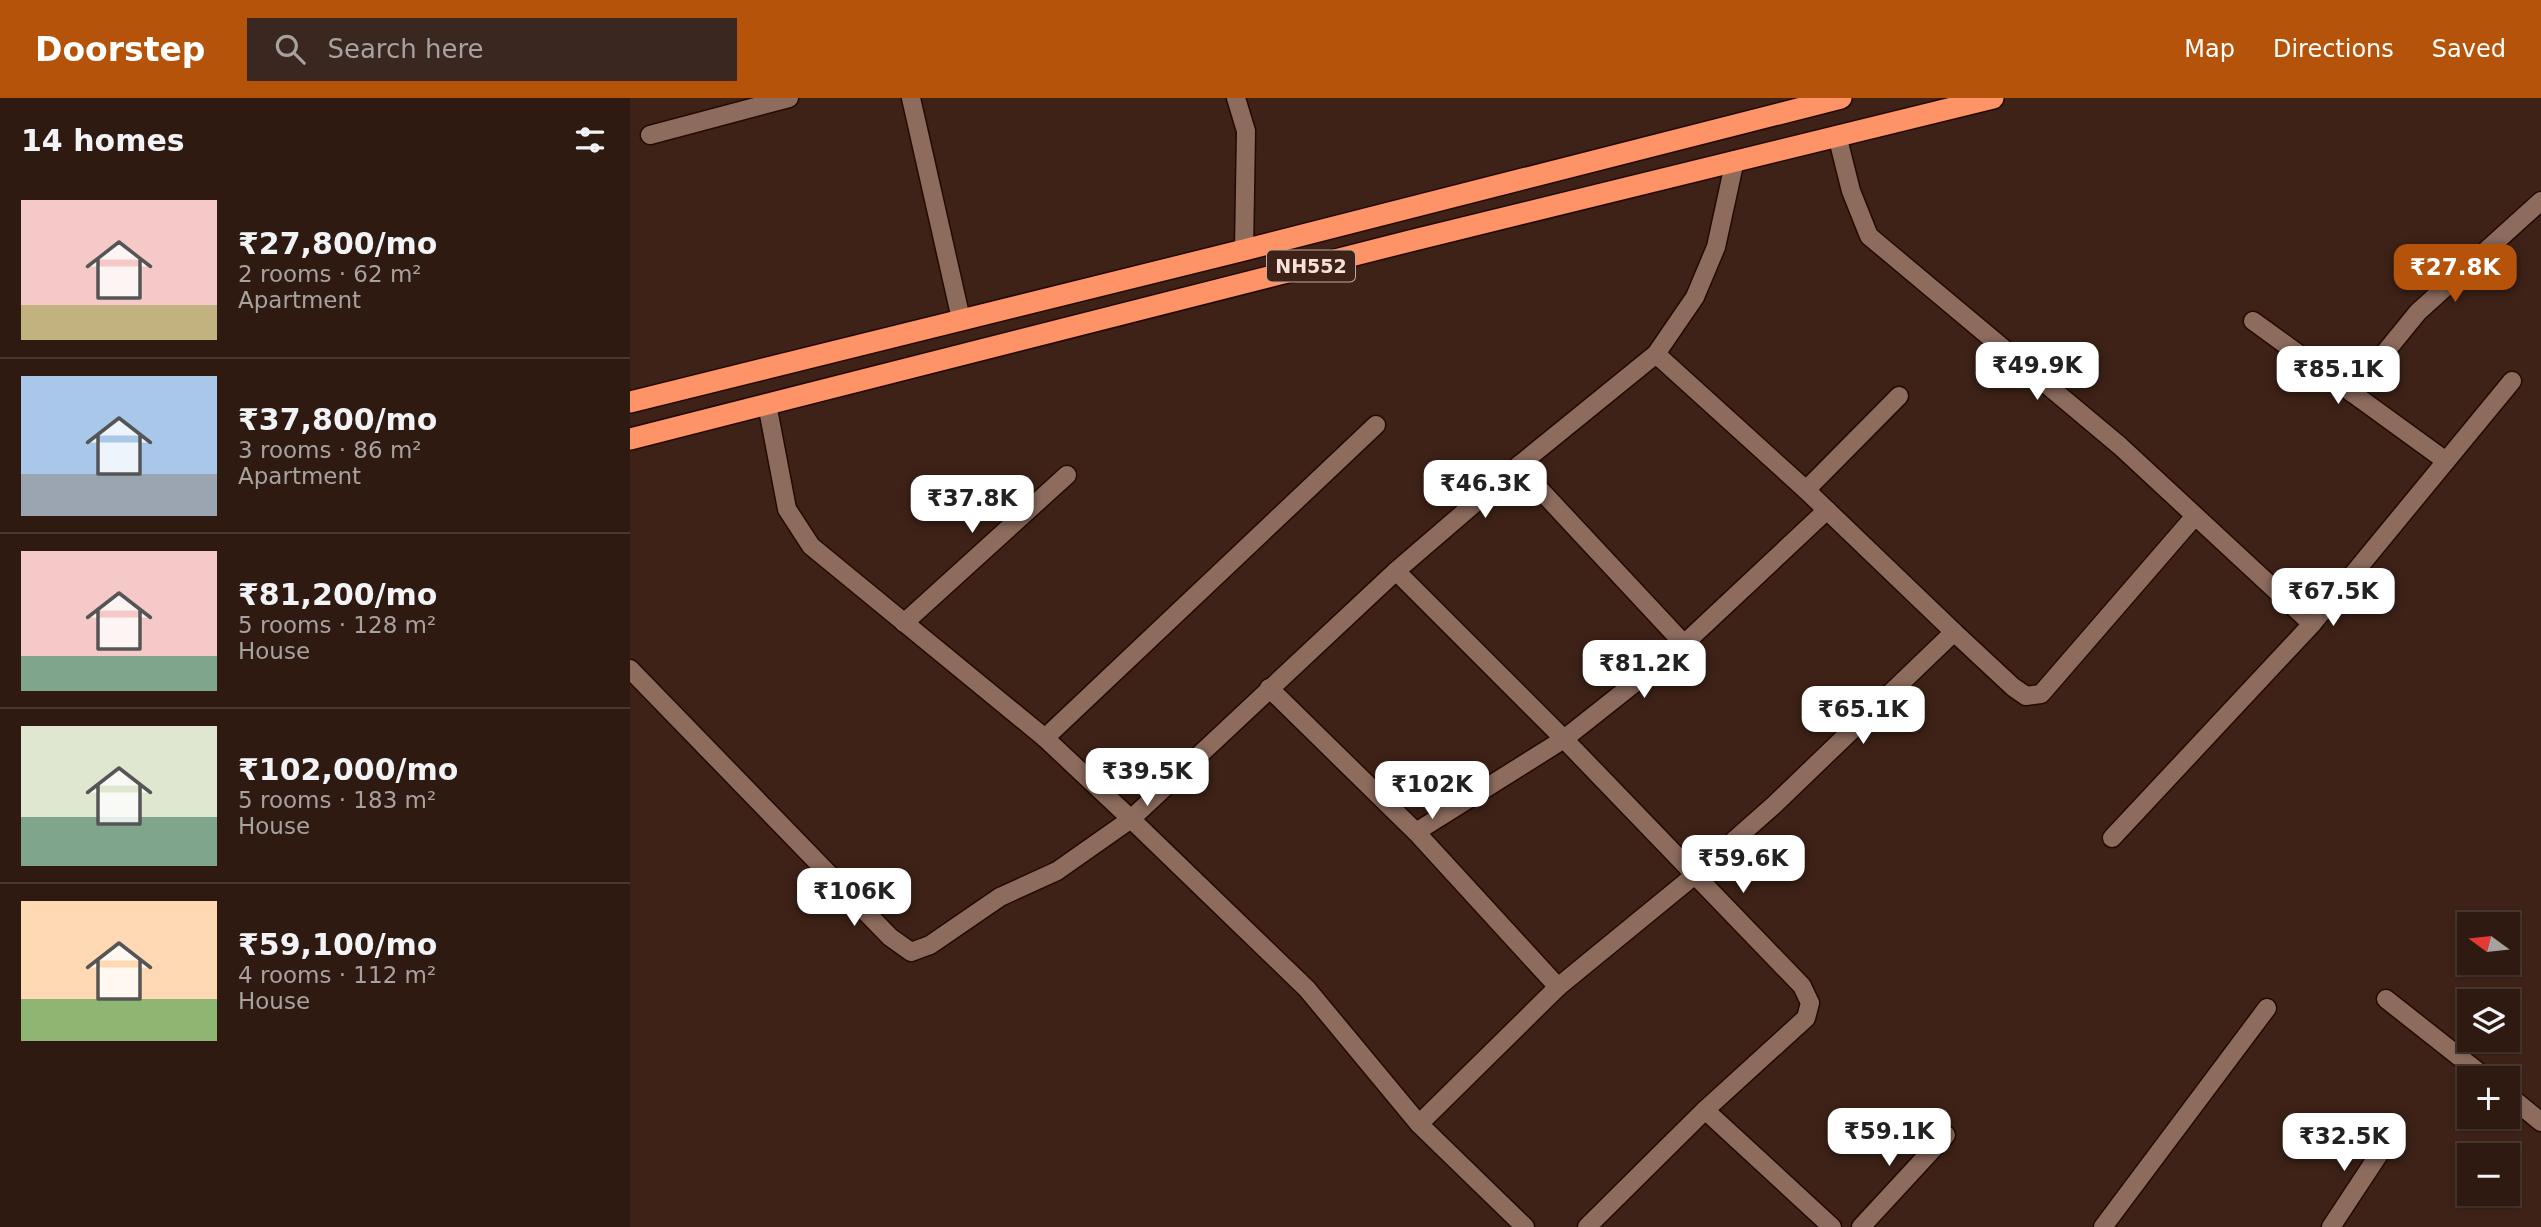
<!DOCTYPE html>
<meta charset="utf-8">
<style>
:root{--surface:#2e1a11;--page:#3a271f;--text:#f1f3f6;--muted:#a7a19f;--line:#493831;--accent:#b45309}
body{margin:0;font-family:"DejaVu Sans",sans-serif;background:var(--page);color:var(--text);height:100vh;display:flex;flex-direction:column;font-size:26px;white-space:nowrap}
*{box-sizing:border-box;margin:0}
p{font-size:23px;color:var(--muted)}
.icon{flex:none;width:38px;height:38px;fill:none;stroke:currentColor;stroke-width:2;stroke-linecap:round;stroke-linejoin:round}
.map{position:relative;flex:1;overflow:hidden}
.sheet{display:flex;flex-direction:column;background:var(--surface);width:630px}
.sheet>*{flex:none}
.needle{width:46px;rotate:285deg}
.tools{position:absolute;left:1827px;top:814px;display:grid;gap:14px}
.tools a{display:grid;place-items:center;width:63px;height:63px;border-radius:0px;background:var(--surface);box-shadow:0 2px 5px #0004,0 0 0 2px var(--line);font-size:35px}
.price{position:absolute;translate:-50% -60px;padding:0 16px;border-radius:14px;background:#fff;color:#222;font-size:23px;line-height:46px;filter:drop-shadow(0 2px 4px #0008)}
.price::after{content:'';position:absolute;left:50%;top:42px;width:21px;height:16px;margin-left:-10px;background:inherit;clip-path:polygon(0 0,100% 0,50% 100%)}
.price.active{background:var(--accent);color:#fff}
ul{padding:0;list-style:none}
li{display:flex;align-items:center;gap:21px;height:175px;padding:0 21px}
li+li{border-top:2px solid var(--line)}
li span{display:grid;place-items:center;flex:none;width:196px;height:140px;border-radius:0px;color:#555}
li>.icon{margin-inline-start:auto}
span .icon{width:84px;height:84px;fill:#fffc;stroke-width:1}
li b{font-size:30px}
h2{display:flex;justify-content:space-between;align-items:center;height:84px;padding:0 21px;font-size:30px}
header{display:flex;align-items:center;gap:42px;box-sizing:border-box;height:98px;padding:0 35px;background:var(--accent);color:#fff}
header strong{font-size:33px}
nav{display:flex;gap:38px;margin-inline-start:auto;font-size:24px}
.search{width:490px;height:63px;background:var(--page);display:flex;align-items:center;gap:18px;box-sizing:border-box;padding:0 24px;border-radius:0px;color:var(--muted);font-size:26px}
main{display:flex;flex:1;min-height:0}
.map>svg:first-child{display:block}
</style>
<header>
<strong>Doorstep</strong>
<div class="search"><svg class="icon" aria-label="search" viewBox="0 0 24 24"><circle cx="10" cy="10" r="6"/><path d="M15 15l6 6"/></svg>Search here</div>
<nav><a>Map</a><a>Directions</a><a>Saved</a></nav>
</header>
<main>
<section class="sheet">
<h2>14 homes<svg class="icon" aria-label="filters" viewBox="0 0 24 24"><path d="M4 7h16M4 17h16"/><circle cx="9" cy="7" r="2"/><circle cx="15" cy="17" r="2"/></svg></h2>
<ul>
<li><span style="background:linear-gradient(#f6c9c9 75%,#c2b280 0)"><svg class="icon" aria-label="home" viewBox="0 0 24 24"><path d="M3 11l9-7 9 7M6 9v11h12V9"/></svg></span><div><b>₹27,800/mo</b><p>2 rooms · 62 m²</p><p>Apartment</p></div></li>
<li><span style="background:linear-gradient(#a9c7e8 70%,#9aa5b1 0)"><svg class="icon" aria-label="home" viewBox="0 0 24 24"><path d="M3 11l9-7 9 7M6 9v11h12V9"/></svg></span><div><b>₹37,800/mo</b><p>3 rooms · 86 m²</p><p>Apartment</p></div></li>
<li><span style="background:linear-gradient(#f6c9c9 75%,#7fa58c 0)"><svg class="icon" aria-label="home" viewBox="0 0 24 24"><path d="M3 11l9-7 9 7M6 9v11h12V9"/></svg></span><div><b>₹81,200/mo</b><p>5 rooms · 128 m²</p><p>House</p></div></li>
<li><span style="background:linear-gradient(#dfe7d0 65%,#7fa58c 0)"><svg class="icon" aria-label="home" viewBox="0 0 24 24"><path d="M3 11l9-7 9 7M6 9v11h12V9"/></svg></span><div><b>₹102,000/mo</b><p>5 rooms · 183 m²</p><p>House</p></div></li>
<li><span style="background:linear-gradient(#ffd9b3 70%,#8fb573 0)"><svg class="icon" aria-label="home" viewBox="0 0 24 24"><path d="M3 11l9-7 9 7M6 9v11h12V9"/></svg></span><div><b>₹59,100/mo</b><p>4 rooms · 112 m²</p><p>House</p></div></li>
</ul>
</section>
<div class="map">
<svg width="1911" height="1129" viewBox="0 0 1911 1129">
<rect width="100%" height="100%" fill="#3e2217"/>
<g fill="none" stroke-linecap="round" stroke-linejoin="round">
<g stroke="#230a02" stroke-width="21">
<g id="street">
<polyline points="281,0 331,221"/>
<polyline points="606,0 616,33 614,152"/>
<polyline points="20,37 159,0"/>
<polyline points="1207,37 1221,93 1239,138 1490,348 1682,526"/>
<polyline points="1623,223 1816,363"/>
<polyline points="1722,295 1788,214 1911,103"/>
<polyline points="137,306 157,411 181,448 415,640 501,721 677,891 789,1026 895,1129"/>
<polyline points="888,368 1054,546"/>
<polyline points="1176,392 1269,298"/>
<polyline points="766,473 934,641 1172,888 1180,905 1176,920 1075,1012 957,1129"/>
<polyline points="274,525 437,377"/>
<polyline points="1324,534 1383,589 1396,598 1411,596 1565,418"/>
<polyline points="0,571 260,839 281,854 300,847 370,799 427,773 501,721 766,473 888,368 1026,256 1065,199 1086,149 1105,62"/>
<polyline points="639,590 786,734 928,889"/>
<polyline points="415,640 746,327"/>
<polyline points="786,734 934,641 1054,546 1197,412"/>
<polyline points="1482,740 1682,526 1882,283"/>
<polyline points="1756,901 1856,980"/>
<polyline points="1878,997 1911,1024"/>
<polyline points="1075,1012 1202,1129"/>
<polyline points="789,1026 928,889 1066,776 1144,707 1324,534 1176,392 1026,256"/>
<polyline points="1231,1129 1316,1037"/>
<polyline points="1473,1129 1637,910"/>
<polyline points="1701,1129 1759,1041"/>
</g>
</g>
<g stroke="#230a02" stroke-width="24">
<g id="highway">
<polyline points="0,304 614,152 1211,0"/>
<polyline points="0,341 780,143 1363,0"/>
</g>
</g>
<use href="#street" stroke="#8d6c5e" stroke-width="18"/>
<use href="#highway" stroke="#fd9367" stroke-width="21"/>
</g>
<g text-anchor="middle" dominant-baseline="central" stroke-width="6" stroke-linejoin="round" paint-order="stroke">
<rect fill="#3e2217" stroke="#bea8a0" stroke-width="2" x="637" y="152.5" width="88" height="31" rx="5"/>
<g font-size="19" font-weight="bold" fill="#f5e1da">
<text x="681" y="168">NH552</text>
</g>
</g>
</svg>
<div class="tools">
<a><svg class="needle" viewBox="-14 -14 28 28"><path d="M0-13l5 13h-10z" fill="#e53935"/><path d="M0 13l5-13h-10z" fill="#a7a19f"/></svg></a>
<a><svg class="icon" aria-label="layers" viewBox="0 0 24 24"><path d="M12 4l9 5-9 5-9-5zM3 14l9 5 9-5"/></svg></a>
<a>+</a>
<a>−</a>
</div>
<b class="price active" style="left:1825px;top:206px">₹27.8K</b>
<b class="price" style="left:1407px;top:304px">₹49.9K</b>
<b class="price" style="left:1708px;top:308px">₹85.1K</b>
<b class="price" style="left:855px;top:422px">₹46.3K</b>
<b class="price" style="left:342px;top:437px">₹37.8K</b>
<b class="price" style="left:1703px;top:530px">₹67.5K</b>
<b class="price" style="left:1014px;top:602px">₹81.2K</b>
<b class="price" style="left:1233px;top:648px">₹65.1K</b>
<b class="price" style="left:517px;top:710px">₹39.5K</b>
<b class="price" style="left:802px;top:723px">₹102K</b>
<b class="price" style="left:1113px;top:797px">₹59.6K</b>
<b class="price" style="left:224px;top:830px">₹106K</b>
<b class="price" style="left:1259px;top:1070px">₹59.1K</b>
<b class="price" style="left:1714px;top:1075px">₹32.5K</b>
</div>
</main>
